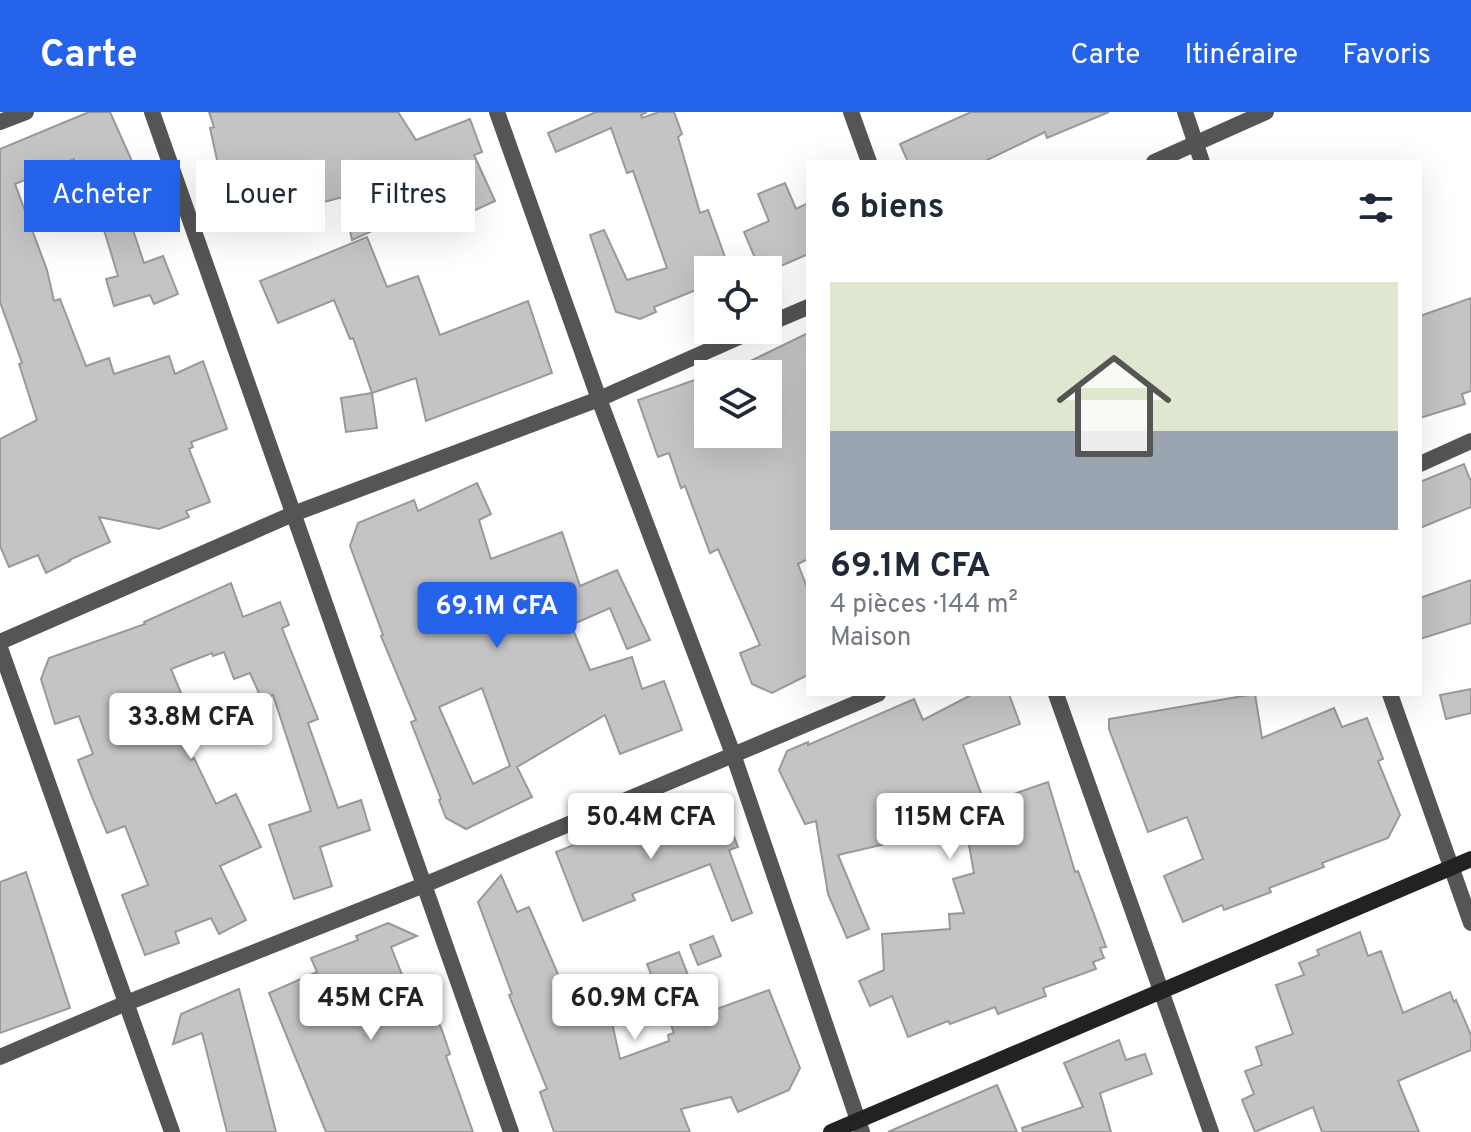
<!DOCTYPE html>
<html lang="fr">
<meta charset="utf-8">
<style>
:root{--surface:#fff;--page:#f2f2f3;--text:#1f2937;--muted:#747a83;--accent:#2563eb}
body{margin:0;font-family:Overpass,sans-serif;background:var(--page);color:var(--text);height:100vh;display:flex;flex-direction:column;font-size:30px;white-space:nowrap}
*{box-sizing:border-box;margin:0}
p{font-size:26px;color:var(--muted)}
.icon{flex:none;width:44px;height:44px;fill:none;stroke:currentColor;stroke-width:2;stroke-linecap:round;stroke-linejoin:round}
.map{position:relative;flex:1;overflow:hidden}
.side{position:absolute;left:806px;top:48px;width:616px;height:536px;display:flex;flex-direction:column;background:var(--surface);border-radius:0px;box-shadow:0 8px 32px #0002}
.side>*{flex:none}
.top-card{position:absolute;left:24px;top:48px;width:662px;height:72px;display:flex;gap:16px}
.buttons{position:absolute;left:694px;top:144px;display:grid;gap:16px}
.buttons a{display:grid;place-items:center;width:88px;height:88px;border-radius:0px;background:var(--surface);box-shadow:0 8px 32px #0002;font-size:40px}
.price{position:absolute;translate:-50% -68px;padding:0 18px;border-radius:8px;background:#fff;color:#222;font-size:26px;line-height:52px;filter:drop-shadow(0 2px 4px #0008)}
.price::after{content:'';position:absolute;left:50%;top:48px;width:24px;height:18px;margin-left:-12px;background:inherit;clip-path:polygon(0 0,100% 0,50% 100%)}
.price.current{background:var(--accent);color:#fff}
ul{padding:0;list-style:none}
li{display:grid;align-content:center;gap:16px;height:424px;padding:0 24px}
li span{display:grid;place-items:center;height:248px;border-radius:0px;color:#555}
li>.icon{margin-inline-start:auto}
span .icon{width:144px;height:144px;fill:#fffc;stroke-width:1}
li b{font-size:34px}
h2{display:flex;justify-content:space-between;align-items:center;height:96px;padding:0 24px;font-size:34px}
.chip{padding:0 28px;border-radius:0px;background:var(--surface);box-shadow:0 8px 32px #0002;font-size:28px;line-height:72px}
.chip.current{background:var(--accent);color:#fff}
header{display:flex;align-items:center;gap:48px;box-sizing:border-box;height:112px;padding:0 40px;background:var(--accent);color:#fff}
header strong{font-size:38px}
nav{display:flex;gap:44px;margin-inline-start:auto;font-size:28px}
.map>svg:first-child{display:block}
</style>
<header>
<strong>Carte</strong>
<nav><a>Carte</a><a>Itinéraire</a><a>Favoris</a></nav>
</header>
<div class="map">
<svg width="1471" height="1020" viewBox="0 0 1471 1020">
<rect width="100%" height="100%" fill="#fff"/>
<g fill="#c4c4c4" stroke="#999" stroke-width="2" fill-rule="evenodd">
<polygon points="89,0 110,0 139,65 136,66 142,79 123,88 144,151 163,144 178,182 154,192 150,183 114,194 106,167 118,164 96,92 89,95 74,47 15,72 47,158 54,189 60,187 86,254 109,246 114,262 169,244 175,262 203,249 227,317 191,330 193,335 189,337 210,390 186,399 189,405 159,417 99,405 110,430 69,448 70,449 46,461 38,443 9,455 0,434 0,327 37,308 19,252 22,251 0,190 0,37"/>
<polygon points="209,0 398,0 416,28 470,7 482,40 474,43 495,89 469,101 459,80 352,128 343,85 289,99 291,108 244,117 231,54 219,57 210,16 214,15"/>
<polygon points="596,0 647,0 641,3 642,6 659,0 674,0 682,22 678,25 700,101 708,98 725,145 708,151 708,173 654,195 656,200 640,207 616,200 590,123 604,118 627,168 667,156 633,59 627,61 611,16 556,40 548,21"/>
<polygon points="971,0 1109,0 1047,26 1045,20 983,50 908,50 900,32"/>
<polygon points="785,71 796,97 808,91 808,142 772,158 760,158 744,120 769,109 758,82"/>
<polygon points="367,125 387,175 418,164 440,223 528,189 552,261 426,309 416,266 372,281 353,226 350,227 334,188 278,211 260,169"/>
<polygon points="1471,186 1471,279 1462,282 1465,292 1420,306 1420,204"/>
<polygon points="808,221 808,447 798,452 808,478 808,563 772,581 752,572 740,541 760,533 718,437 710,441 685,374 681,376 669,341 658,345 638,288 703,265 708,280 708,322 768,322 768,262 724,262"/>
<polygon points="372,281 377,316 346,320 341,286"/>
<polygon points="1464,352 1471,370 1471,395 1420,416 1420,370"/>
<path d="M477,371L491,402L479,408L491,447L562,420L580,474L617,458L650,528L627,537L610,496L571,513L590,558L632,545L642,577L664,569L682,618L620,642L605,603L517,655L532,685L466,717L446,706L439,688L441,687L411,610L416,608L381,524L383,523L350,434L358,411L414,388L418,399ZM482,576L510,654L473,672L439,595Z"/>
<polygon points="1471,468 1471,511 1420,527 1420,486"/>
<polygon points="231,471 243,505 280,490 289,513 282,516 318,607 308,611 338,696 361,688 370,718 320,735 332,774 294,787 269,713 311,699 273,583 262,588 250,561 234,567 224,540 213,544 212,541 171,557 183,586 170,593 191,648 194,646 216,692 236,682 261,735 220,754 246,808 219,822 211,806 175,820 179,831 145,843 122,783 148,773 125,714 107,721 90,680 78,648 93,642 79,604 55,612 41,567 49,546 145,512 144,510"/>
<polygon points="1471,577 1471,601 1446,607 1440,583"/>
<polygon points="973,582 1009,582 1020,612 963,633 985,692 1048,670 1075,760 1078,759 1106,835 1100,836 1104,846 1093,850 1096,857 1043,876 1046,884 998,902 995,895 950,912 948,909 908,925 892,884 870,894 859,869 884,858 882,822 950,817 949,802 964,801 953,767 974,761 966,716 943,724 941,719 838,743 869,817 847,826 828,782 816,709 805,712 779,658 787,639 808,630 808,633 914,587 923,608"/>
<polygon points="1255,582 1262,626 1334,596 1342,615 1367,606 1383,647 1378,649 1400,703 1388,726 1322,751 1324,755 1269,776 1271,780 1224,798 1222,793 1183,810 1164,764 1203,747 1187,705 1148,720 1109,617 1109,607"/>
<polygon points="665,693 672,713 714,697 720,713 728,710 738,735 729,738 752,801 732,809 710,752 632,782 635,788 583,809 556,740 629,711 627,707"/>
<polygon points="26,760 70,896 0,921 0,770"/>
<polygon points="501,763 517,800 529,795 576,904 609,897 620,947 669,929 668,923 674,921 647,852 679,840 703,902 769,878 800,956 789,978 738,1000 731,985 681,997 690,1020 554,1020 540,980 547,977 509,883 512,882 478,790"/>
<polygon points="388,811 417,824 391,835 409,880 424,874 443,921 450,942 446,944 473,1020 326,1020 269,881 317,860 311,846 358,828 356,824"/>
<polygon points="1360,820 1368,844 1381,839 1403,901 1450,880 1454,890 1456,888 1471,923 1471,938 1398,969 1419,1020 1322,1020 1313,995 1255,1020 1242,988 1254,982 1245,959 1262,953 1256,935 1293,922 1276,873 1304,863 1299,851 1319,843 1317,838"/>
<polygon points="713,824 721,844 698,853 690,833"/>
<polygon points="239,877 276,1020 227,1020 202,921 173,932 181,902"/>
<polygon points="1119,928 1126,948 1145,942 1152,962 1100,981 1111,1020 1023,1020 1022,1016 1083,995 1064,951"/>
<polygon points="997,973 1017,1020 888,1020"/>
</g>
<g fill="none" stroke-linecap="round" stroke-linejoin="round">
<g stroke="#555" stroke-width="16">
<polyline points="152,0 511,1020"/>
<polyline points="497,0 599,287 733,642 862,1020"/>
<polyline points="851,0 869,50"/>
<polyline points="1185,0 1202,50"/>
<polyline points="0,10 26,0"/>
<polyline points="1154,50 1266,0"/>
<polyline points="768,212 808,195"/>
<polyline points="1420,352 1471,329"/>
<polyline points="0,530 293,402 599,287 755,218"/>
<polyline points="0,536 172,1020"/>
<polyline points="1056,582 1211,1020"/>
<polyline points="1390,582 1471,811"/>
<polyline points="0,945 124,892 424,773 878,582"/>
</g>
<polyline stroke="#222" stroke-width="16" points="831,1020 1471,747"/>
</g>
</svg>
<div class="buttons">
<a><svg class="icon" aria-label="locate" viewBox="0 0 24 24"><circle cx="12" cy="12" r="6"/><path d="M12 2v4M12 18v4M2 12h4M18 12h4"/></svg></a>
<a><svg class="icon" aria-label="layers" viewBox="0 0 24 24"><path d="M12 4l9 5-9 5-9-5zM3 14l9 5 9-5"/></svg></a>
</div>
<b class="price current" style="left:497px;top:538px">69.1M CFA</b>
<b class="price" style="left:191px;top:649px">33.8M CFA</b>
<b class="price" style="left:651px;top:749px">50.4M CFA</b>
<b class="price" style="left:950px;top:749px">115M CFA</b>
<b class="price" style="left:371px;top:930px">45M CFA</b>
<b class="price" style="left:635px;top:930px">60.9M CFA</b>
<div class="top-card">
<a class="chip current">Acheter</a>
<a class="chip">Louer</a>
<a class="chip">Filtres</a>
</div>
<section class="side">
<h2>6 biens<svg class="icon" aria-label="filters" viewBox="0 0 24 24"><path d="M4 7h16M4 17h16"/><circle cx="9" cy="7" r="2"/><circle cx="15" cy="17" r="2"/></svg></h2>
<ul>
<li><span style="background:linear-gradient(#dfe7d0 60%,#9aa5b1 0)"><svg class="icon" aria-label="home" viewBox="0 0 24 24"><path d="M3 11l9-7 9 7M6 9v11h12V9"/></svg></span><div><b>69.1M CFA</b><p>4 pièces · 144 m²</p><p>Maison</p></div></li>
</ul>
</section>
</div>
